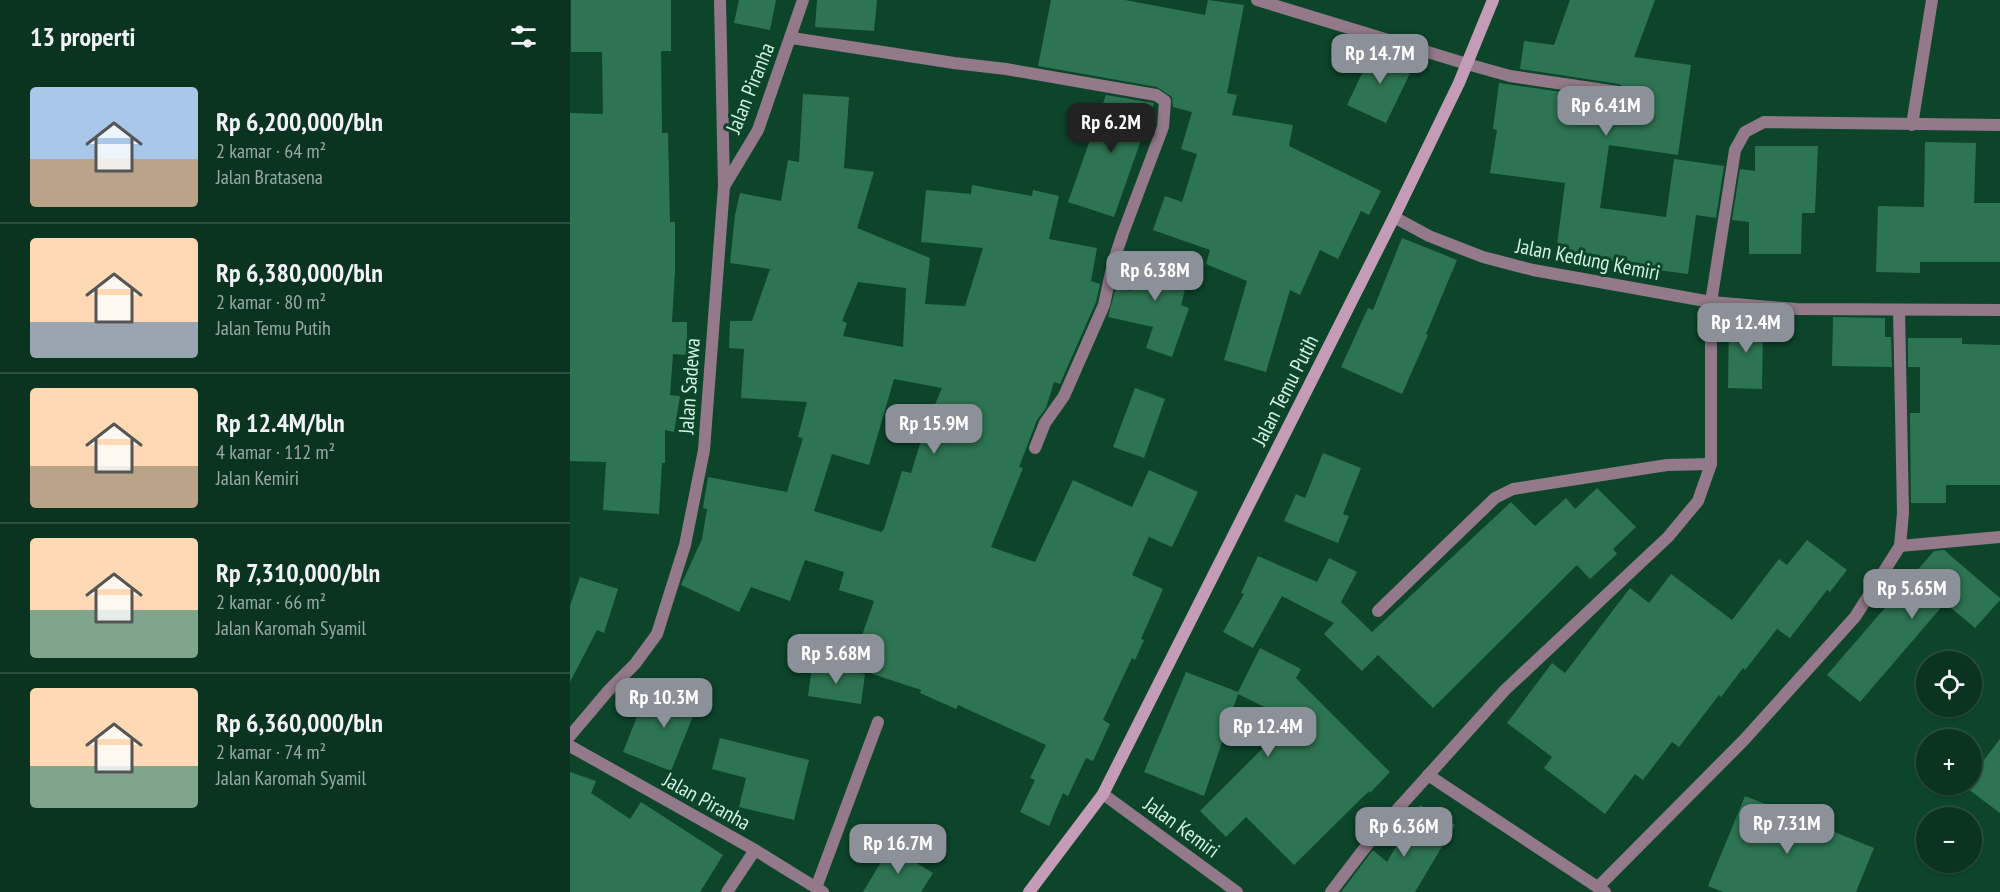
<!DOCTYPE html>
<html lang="id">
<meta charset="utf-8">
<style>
:root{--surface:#0a3420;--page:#183f2d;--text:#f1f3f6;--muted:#99aaa5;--line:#2a4f3e;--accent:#8c9099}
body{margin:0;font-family:"PT Sans Narrow",sans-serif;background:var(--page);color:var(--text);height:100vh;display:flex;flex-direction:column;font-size:22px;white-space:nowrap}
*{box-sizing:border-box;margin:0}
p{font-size:20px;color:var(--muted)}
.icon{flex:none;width:33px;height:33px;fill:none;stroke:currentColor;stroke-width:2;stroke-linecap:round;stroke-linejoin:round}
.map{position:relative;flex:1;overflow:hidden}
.details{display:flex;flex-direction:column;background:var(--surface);width:570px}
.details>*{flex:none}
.fabs{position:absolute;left:1346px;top:651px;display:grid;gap:12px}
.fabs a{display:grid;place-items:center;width:66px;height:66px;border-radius:50%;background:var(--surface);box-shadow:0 2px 4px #0004,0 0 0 2px var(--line);font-size:30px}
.price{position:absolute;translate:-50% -51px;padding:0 14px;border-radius:12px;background:var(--accent);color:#fff;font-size:20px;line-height:39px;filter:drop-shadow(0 2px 3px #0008)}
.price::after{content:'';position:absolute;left:50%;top:36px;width:18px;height:14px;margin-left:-9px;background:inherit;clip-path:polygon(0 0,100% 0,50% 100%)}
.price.on{background:#222;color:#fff}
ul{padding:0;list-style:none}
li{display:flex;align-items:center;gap:18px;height:150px;padding:0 30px}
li+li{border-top:2px solid var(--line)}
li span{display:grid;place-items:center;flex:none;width:168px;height:120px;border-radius:6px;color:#555}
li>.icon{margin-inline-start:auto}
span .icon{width:72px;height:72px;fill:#fffc;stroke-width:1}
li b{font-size:26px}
h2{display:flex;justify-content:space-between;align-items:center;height:72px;padding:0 30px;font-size:26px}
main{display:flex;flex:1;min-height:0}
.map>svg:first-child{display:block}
</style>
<main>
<section class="details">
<h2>13 properti<svg class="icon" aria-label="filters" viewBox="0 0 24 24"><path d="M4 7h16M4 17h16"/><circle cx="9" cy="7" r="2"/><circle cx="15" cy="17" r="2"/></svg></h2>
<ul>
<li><span style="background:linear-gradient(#a9c7e8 60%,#b9a48a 0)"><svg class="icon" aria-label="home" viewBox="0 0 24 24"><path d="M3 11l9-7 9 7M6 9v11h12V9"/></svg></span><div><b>Rp 6,200,000/bln</b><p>2 kamar · 64 m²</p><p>Jalan Bratasena</p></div></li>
<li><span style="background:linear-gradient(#ffd9b3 70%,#9aa5b1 0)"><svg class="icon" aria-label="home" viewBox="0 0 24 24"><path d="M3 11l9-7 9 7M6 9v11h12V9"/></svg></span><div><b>Rp 6,380,000/bln</b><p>2 kamar · 80 m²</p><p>Jalan Temu Putih</p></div></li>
<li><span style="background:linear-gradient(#ffd9b3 65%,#b9a48a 0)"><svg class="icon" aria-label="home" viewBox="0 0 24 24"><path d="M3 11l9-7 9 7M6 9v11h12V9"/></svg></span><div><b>Rp 12.4M/bln</b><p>4 kamar · 112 m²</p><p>Jalan Kemiri</p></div></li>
<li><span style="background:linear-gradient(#ffd9b3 60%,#7fa58c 0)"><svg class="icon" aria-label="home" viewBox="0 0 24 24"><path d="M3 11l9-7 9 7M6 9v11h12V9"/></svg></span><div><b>Rp 7,310,000/bln</b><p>2 kamar · 66 m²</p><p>Jalan Karomah Syamil</p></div></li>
<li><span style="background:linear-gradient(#ffd9b3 65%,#7fa58c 0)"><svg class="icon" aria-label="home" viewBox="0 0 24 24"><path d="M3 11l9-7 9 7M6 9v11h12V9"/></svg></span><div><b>Rp 6,360,000/bln</b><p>2 kamar · 74 m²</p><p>Jalan Karomah Syamil</p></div></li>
</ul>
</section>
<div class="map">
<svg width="1430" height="892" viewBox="0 0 1430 892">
<rect width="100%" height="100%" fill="#0d452b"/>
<g fill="#2d7552" fill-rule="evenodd">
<polygon points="1,0 101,0 101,51 91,51 92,133 98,133 100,222 105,222 105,271 102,322 117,322 117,355 103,354 100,395 110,396 104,432 95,430 95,463 92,463 89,514 33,510 36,462 0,461 0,113 33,114 32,52 1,52"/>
<polygon points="169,0 206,0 200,30 164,23"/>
<polygon points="247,0 307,0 304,31 245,27"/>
<polygon points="481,0 555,0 635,15 638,0 674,5 657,93 667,95 662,115 723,125 719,146 811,191 799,215 791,211 768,259 750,250 730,295 720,290 696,372 654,360 677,281 636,264 640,250 583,230 595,196 612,202 627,154 611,149 622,112 603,107 602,97 587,87 468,66"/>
<polygon points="1000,0 1085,0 1064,57 1121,65 1108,155 1039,145 1030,208 1096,217 1104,159 1154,166 1146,218 1126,215 1118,274 1056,266 1057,263 986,253 995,183 920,173 927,130 923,129 929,83 1047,100 1055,97 1055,88 1049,84 950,69 954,41 984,45"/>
<polygon points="805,46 844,65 816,123 777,105"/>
<path d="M233,94L279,97L274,168L304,172L287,228L360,258L355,304L395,306L413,248L351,242L356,190L401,194L402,185L462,196L463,190L489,196L479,239L527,248L521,281L530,284L526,302L490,384L484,382L476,408L467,420L449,467L453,468L421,547L465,562L503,480L562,507L579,470L628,492L602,547L579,537L562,575L593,589L571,639L574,640L565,660L562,658L533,720L540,724L523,761L516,758L498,796L493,793L479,826L450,812L465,780L460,778L476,745L388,705L386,709L350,693L351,690L281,667L304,601L269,590L274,572L235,560L220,601L181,587L169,612L111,585L132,539L137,509L133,508L138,477L217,492L233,438L228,437L237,402L171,398L174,349L159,348L160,321H182L200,269L160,263L165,215L170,193L211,201L218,160L229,162ZM288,282L336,288L333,347L273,336L277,323L272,321ZM324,379L372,388L355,428L341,473L332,471L314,529L311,532L244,511L262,454L299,465Z"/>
<polygon points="536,95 584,103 544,217 498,202"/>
<polygon points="1355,142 1406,143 1404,203 1430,203 1430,262 1350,262 1350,273 1306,272 1308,206 1354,207"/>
<polygon points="1185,146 1248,146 1245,213 1232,213 1231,254 1179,254 1179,222 1162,220 1170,169 1185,171"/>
<polygon points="832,238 887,260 856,334 858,335 832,394 771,367 798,308 803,310"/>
<polygon points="571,257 621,266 611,305 619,308 602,357 576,348 583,327 538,317 546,287 560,291"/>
<polygon points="1263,317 1315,318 1315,337 1321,337 1322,367 1262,366"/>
<polygon points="1159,320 1193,320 1192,389 1158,388"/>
<polygon points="1338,338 1392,338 1392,344 1430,345 1430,485 1376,485 1376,503 1341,503 1340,413 1350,413 1350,367 1338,367"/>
<polygon points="565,388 595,399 574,458 543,447"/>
<polygon points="753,453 791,468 773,514 779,516 768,543 714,521 726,494 735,498"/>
<polygon points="1027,488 1066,527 1043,549 1047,554 1020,579 1007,565 863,708 808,655 792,671 754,634 764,623 712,596 683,648 653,632 674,594 671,593 688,556 747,582 759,558 787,572 771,602 802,632 941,502 965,526 996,498 1005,509"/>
<polygon points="1237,540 1277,570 1260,592 1257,590 1220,638 1207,629 1175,670 1173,668 1151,697 1149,695 1109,747 1102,742 1073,780 1065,774 1035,814 974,768 982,757 937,723 982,663 995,673 1060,588 1079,603 1101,574 1162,620 1209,559 1217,565"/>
<polygon points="1374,550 1430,598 1430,600 1405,628 1375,603 1290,702 1257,675 1364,551"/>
<polygon points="10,577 48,589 34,633 27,630 0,682 0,606"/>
<polygon points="690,648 731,669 726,678 820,772 800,793 799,791 724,865 676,817 656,837 630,811 721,720 668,694 634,796 574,772 616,672 668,692"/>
<polygon points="242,666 295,674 291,704 238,696"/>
<polygon points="112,678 132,684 125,711 101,771 53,752 72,704 102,716"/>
<polygon points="150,738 239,760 224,820 169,807 176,778 142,769"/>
<polygon points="1430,739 1430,813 1394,786 1401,784 1401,777"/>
<polygon points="0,772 26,781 21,793 60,819 71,802 153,855 130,892 0,892"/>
<polygon points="1175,796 1304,848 1286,892 1153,892 1138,886"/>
<polygon points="850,805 885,825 845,892 771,892 803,850 817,862"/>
<polygon points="320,847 363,873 351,892 293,892"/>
</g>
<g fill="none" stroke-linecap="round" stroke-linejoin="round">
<polyline stroke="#93798a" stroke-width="12" points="897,64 940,76 1048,92"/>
<g stroke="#93798a" stroke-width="12">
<polyline points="687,0 897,64"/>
<polyline points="222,38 384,63 436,69 586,95 595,101 593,127 553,233 543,263 534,305 494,396 475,423 465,448"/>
<polyline points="1342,125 1362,0"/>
<polyline points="155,185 188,130 233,0"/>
<polyline points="824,217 859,236 913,257 963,270 1141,302 1226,309 1430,310"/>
<polyline points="1330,546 1430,537"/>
<polyline points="808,611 925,498 943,489 1097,465 1141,464"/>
<polyline points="0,736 38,691 65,664 87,634 115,545 134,450 154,186 150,0"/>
<polyline points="0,746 185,850 253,892"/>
<polyline points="858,775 1035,892"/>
<polyline points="533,794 667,892"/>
<polyline points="1028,887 1174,740 1285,617 1330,546 1333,513 1329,310"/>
<polyline points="246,888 308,722"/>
<polyline points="157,892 185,850"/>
<polyline points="761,892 807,832 935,690 1098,537 1128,501 1141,464 1141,302 1165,150 1175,132 1194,122 1430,125"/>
</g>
<polyline stroke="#c59cb7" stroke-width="12" points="459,892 533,794 824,217 889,83 923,0"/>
</g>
<g text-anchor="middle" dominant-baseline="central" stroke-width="6" stroke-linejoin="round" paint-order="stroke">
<g font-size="21" fill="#d0f2de" stroke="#0d452b">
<text transform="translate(180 88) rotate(-68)">Jalan Piranha</text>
<text transform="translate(1018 259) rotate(11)">Jalan Kedung Kemiri</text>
<text transform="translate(119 386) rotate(-86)">Jalan Sadewa</text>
<text transform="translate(715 390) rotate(-63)">Jalan Temu Putih</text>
<text transform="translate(137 801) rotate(29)">Jalan Piranha</text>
<text transform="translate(612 827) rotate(36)">Jalan Kemiri</text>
</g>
</g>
</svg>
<div class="fabs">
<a><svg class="icon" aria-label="locate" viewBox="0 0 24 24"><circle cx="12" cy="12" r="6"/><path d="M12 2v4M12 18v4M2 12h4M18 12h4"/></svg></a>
<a>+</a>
<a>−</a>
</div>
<b class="price" style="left:810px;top:85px">Rp 14.7M</b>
<b class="price" style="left:1036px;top:137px">Rp 6.41M</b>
<b class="price on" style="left:541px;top:154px">Rp 6.2M</b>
<b class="price" style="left:585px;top:302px">Rp 6.38M</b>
<b class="price" style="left:1176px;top:354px">Rp 12.4M</b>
<b class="price" style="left:364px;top:455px">Rp 15.9M</b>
<b class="price" style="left:1342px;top:620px">Rp 5.65M</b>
<b class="price" style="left:266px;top:685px">Rp 5.68M</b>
<b class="price" style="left:94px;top:729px">Rp 10.3M</b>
<b class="price" style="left:698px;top:758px">Rp 12.4M</b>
<b class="price" style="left:1217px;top:855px">Rp 7.31M</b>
<b class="price" style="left:834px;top:858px">Rp 6.36M</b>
<b class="price" style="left:328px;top:875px">Rp 16.7M</b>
</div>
</main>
